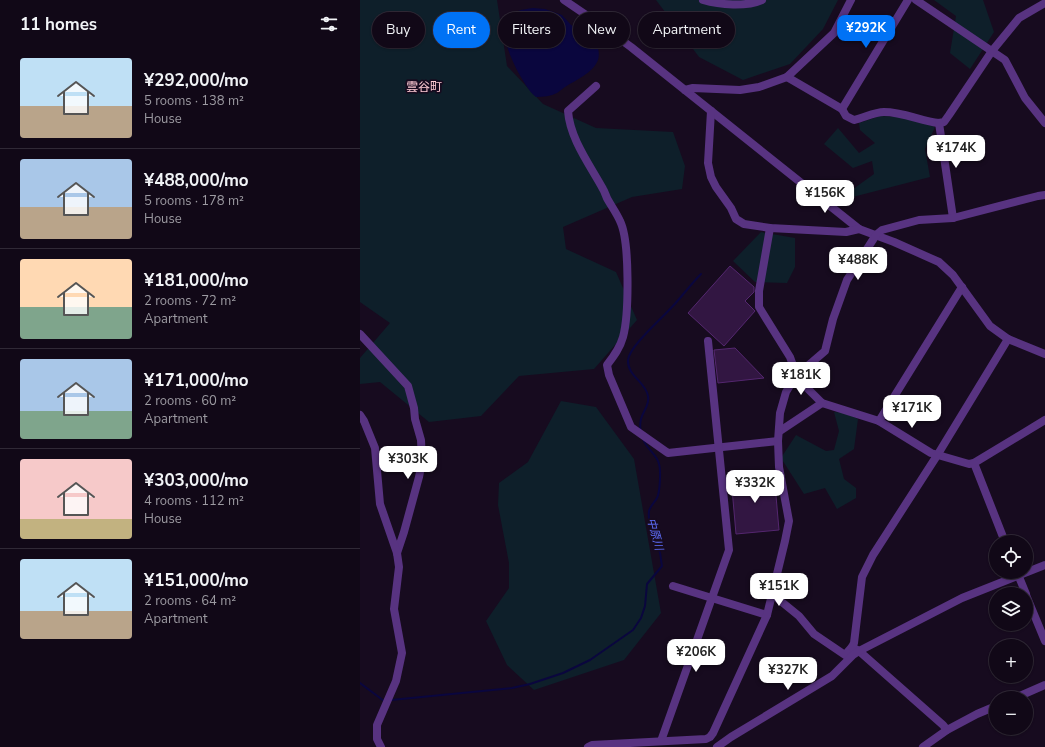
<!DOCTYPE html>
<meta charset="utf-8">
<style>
:root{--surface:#110817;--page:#1e1624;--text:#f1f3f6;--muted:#9c9aa1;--line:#302936;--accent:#0072f5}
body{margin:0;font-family:"Nunito Sans","Noto Sans JP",sans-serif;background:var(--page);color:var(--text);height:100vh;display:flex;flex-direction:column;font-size:15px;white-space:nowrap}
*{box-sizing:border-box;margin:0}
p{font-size:13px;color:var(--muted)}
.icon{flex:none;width:22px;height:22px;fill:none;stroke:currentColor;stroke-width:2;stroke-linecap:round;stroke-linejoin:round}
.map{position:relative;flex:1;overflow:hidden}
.drawer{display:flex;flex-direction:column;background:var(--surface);width:360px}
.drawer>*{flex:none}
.top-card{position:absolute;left:12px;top:12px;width:380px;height:36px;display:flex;gap:8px}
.buttons{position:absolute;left:629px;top:535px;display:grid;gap:8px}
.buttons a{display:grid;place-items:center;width:44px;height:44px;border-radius:50%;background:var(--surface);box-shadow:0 1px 3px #0004,0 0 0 1px var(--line);font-size:20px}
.price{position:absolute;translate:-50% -34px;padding:0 9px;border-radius:8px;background:#fff;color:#222;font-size:13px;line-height:26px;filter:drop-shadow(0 1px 2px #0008)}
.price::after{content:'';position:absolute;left:50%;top:24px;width:12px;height:9px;margin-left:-6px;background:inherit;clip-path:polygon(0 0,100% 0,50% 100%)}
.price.on{background:var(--accent);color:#fff}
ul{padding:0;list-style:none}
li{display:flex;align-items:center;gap:12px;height:100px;padding:0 20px}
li+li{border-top:1px solid var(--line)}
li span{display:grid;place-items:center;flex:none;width:112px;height:80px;border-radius:4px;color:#555}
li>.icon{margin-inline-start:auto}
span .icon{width:48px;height:48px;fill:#fffc;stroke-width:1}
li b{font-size:17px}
h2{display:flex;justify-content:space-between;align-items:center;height:48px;padding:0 20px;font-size:17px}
.chip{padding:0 14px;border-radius:18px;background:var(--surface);box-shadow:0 1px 3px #0004,0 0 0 1px var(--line);font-size:14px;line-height:36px}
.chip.on{background:var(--accent);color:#fff}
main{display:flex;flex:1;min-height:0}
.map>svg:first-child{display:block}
</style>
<main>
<section class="drawer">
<h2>11 homes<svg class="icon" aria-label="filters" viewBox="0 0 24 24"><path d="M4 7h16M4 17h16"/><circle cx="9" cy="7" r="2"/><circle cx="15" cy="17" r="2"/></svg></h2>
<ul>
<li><span style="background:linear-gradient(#bfe0f5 60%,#b9a48a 0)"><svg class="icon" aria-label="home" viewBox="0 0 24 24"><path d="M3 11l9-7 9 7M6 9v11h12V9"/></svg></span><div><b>¥292,000/mo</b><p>5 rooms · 138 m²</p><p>House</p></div></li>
<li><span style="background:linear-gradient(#a9c7e8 60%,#b9a48a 0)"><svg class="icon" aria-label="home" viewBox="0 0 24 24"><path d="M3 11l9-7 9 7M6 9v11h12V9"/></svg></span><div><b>¥488,000/mo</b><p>5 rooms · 178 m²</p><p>House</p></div></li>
<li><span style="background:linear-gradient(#ffd9b3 60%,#7fa58c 0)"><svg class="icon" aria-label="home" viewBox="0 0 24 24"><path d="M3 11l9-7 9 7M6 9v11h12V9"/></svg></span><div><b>¥181,000/mo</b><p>2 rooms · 72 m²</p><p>Apartment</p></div></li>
<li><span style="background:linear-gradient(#a9c7e8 65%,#7fa58c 0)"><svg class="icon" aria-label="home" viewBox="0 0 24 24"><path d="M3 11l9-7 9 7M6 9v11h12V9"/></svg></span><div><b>¥171,000/mo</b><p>2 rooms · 60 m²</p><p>Apartment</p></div></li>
<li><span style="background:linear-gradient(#f6c9c9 75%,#c2b280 0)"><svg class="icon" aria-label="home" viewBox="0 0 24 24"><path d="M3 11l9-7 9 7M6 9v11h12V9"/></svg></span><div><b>¥303,000/mo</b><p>4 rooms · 112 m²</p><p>House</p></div></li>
<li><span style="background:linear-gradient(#bfe0f5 65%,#b9a48a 0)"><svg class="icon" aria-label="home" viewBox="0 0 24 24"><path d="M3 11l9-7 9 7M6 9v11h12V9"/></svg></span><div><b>¥151,000/mo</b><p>2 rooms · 64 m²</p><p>Apartment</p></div></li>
</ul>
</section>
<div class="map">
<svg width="685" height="747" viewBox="0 0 685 747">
<rect width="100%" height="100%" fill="#170b1f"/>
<g fill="#0e1f2a">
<polygon points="0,0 137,0 147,66 183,104 236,128 313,132 325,166 322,189 272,197 203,227 206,249 256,272 277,320 234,369 159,376 121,416 69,422 20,382 0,384 0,358 30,323 0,302"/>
<polygon points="296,0 478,0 463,29 430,64 383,80 339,57"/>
<polygon points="574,0 623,0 634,32 610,69 590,53 596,16"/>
<polygon points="520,116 543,117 575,127 565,149 570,177 485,199 496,187 514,174 512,161 493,168 464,144 478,128 499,153 515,143 500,130 499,123"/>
<polygon points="401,232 435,238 435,267 427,283 395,282 373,261"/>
<polygon points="201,401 236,407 274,459 301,613 264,660 174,690 147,665 126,621 149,588 149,563 138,505 139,483 168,462"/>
<polygon points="474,412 486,413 498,419 494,449 479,459 484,479 496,488 496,498 477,509 465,488 444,494 421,458 436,435 466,451 474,450 479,431"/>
</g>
<path fill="#0a063e" d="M173,8L185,9L202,15L211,25L220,29L232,30C235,39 241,50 238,60C233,73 216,80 205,87C202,89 200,91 197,93C191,96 183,97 176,97C168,91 163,80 158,72C150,56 133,22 158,11C163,9 168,9 173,8Z"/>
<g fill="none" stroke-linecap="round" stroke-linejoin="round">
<g stroke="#0a063e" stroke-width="2">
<path d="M281,431C280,428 280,423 281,419C283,411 290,405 288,396C286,382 267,376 268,360C269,347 301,319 310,309C321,298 330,285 341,274"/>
<polyline points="0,683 24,701"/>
<path d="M31,700L152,688L170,684L203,673L230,660L273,630L281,618L285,606L287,584L302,566C301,562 301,557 300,553C297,539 287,527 289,511C290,506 295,502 297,498C300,492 301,471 299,464C297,454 287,450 283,439"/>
</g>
</g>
<g fill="#321642" stroke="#54276f">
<polygon points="370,266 394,287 394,292 385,301 395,311 364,346 328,313"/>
<polygon points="375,348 404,378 358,383 354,350"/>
<polygon points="414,473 419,530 376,534 371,477"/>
</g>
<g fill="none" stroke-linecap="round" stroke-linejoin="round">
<g stroke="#583381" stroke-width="8">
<polyline points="204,0 238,23 271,47 499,229 534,242 579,262 593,275 630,326 648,339 685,354"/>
<path d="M343,0C360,5 386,7 402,0"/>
<polyline points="556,0 645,60 665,98 685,123"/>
<path d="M427,77L482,109L486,116L494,120C504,118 514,112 524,112C543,112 561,121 579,123L584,122L589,115L632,51L659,18L685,3"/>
<path d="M236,86L208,111C210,139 230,165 243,189C245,192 246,197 248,200C252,207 257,214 260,221C270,241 269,315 263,337C260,348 254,356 247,365L249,375L271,427L308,453L418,441"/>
<polyline points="325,90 333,88 380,90 399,87 427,77 474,33 491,0"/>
<polyline points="482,109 548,0"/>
<polyline points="351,111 348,163 351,177 356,187 371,208 376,219 384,224 410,228 486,232 499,229"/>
<polyline points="579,123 593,218"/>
<polyline points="410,228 399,291 399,307 430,357 438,379 462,403 519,421 571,453 609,464 614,463 685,420"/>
<polyline points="0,334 48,386 54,408 55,419 61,440 62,462 59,477 44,532 37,553"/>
<polyline points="0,415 4,421 15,448 20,504 37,553 39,567 34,609 42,653 36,681 17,725 17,739 21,747"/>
<polyline points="519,421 602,287"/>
<polyline points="420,431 462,403"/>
<polyline points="614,463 645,542"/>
<polyline points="657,572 666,594"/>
<polyline points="313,586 407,615"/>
<polyline points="412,594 439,616 454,634 485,655 492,647 499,651 583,725 587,730"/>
<polyline points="666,595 685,641"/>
<polyline points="492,647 494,643 502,577 513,555 578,454 648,339"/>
<polyline points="655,698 685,685"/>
<polyline points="301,741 369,550 348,341"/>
<polyline points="228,747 232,745 346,739 350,737 353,733 407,615 425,541 429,521 419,467 418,441 420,413 426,392 436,376 465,351 473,319 487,280 516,235 522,230 559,220 593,218 678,196 685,195"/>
<polyline points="357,747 371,737 472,676 493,655 499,651 602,598 685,565"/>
<polyline points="563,747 587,730 617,714 636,706"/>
</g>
</g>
<g text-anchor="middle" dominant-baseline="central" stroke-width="3.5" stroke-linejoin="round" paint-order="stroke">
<g font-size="11" font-style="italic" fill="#6070ff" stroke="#170b1f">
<text transform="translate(295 534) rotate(75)">中原川</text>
</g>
<g font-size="12" fill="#ffccd6" stroke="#170b1f">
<text x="64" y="87">雲谷町</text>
</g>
</g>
</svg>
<div class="buttons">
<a><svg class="icon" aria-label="locate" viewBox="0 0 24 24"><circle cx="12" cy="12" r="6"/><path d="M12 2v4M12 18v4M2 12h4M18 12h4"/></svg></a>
<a><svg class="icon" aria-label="layers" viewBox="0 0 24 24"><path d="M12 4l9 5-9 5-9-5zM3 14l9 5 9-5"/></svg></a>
<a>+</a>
<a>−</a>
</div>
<b class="price on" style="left:506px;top:49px">¥292K</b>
<b class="price" style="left:596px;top:169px">¥174K</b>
<b class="price" style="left:465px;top:214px">¥156K</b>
<b class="price" style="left:498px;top:281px">¥488K</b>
<b class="price" style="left:441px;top:396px">¥181K</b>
<b class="price" style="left:552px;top:429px">¥171K</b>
<b class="price" style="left:48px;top:480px">¥303K</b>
<b class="price" style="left:395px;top:504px">¥332K</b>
<b class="price" style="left:419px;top:607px">¥151K</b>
<b class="price" style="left:336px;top:673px">¥206K</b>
<b class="price" style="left:428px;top:691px">¥327K</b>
<div class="top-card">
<a class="chip">Buy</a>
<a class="chip on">Rent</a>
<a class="chip">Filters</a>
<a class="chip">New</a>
<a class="chip">Apartment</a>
</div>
</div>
</main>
